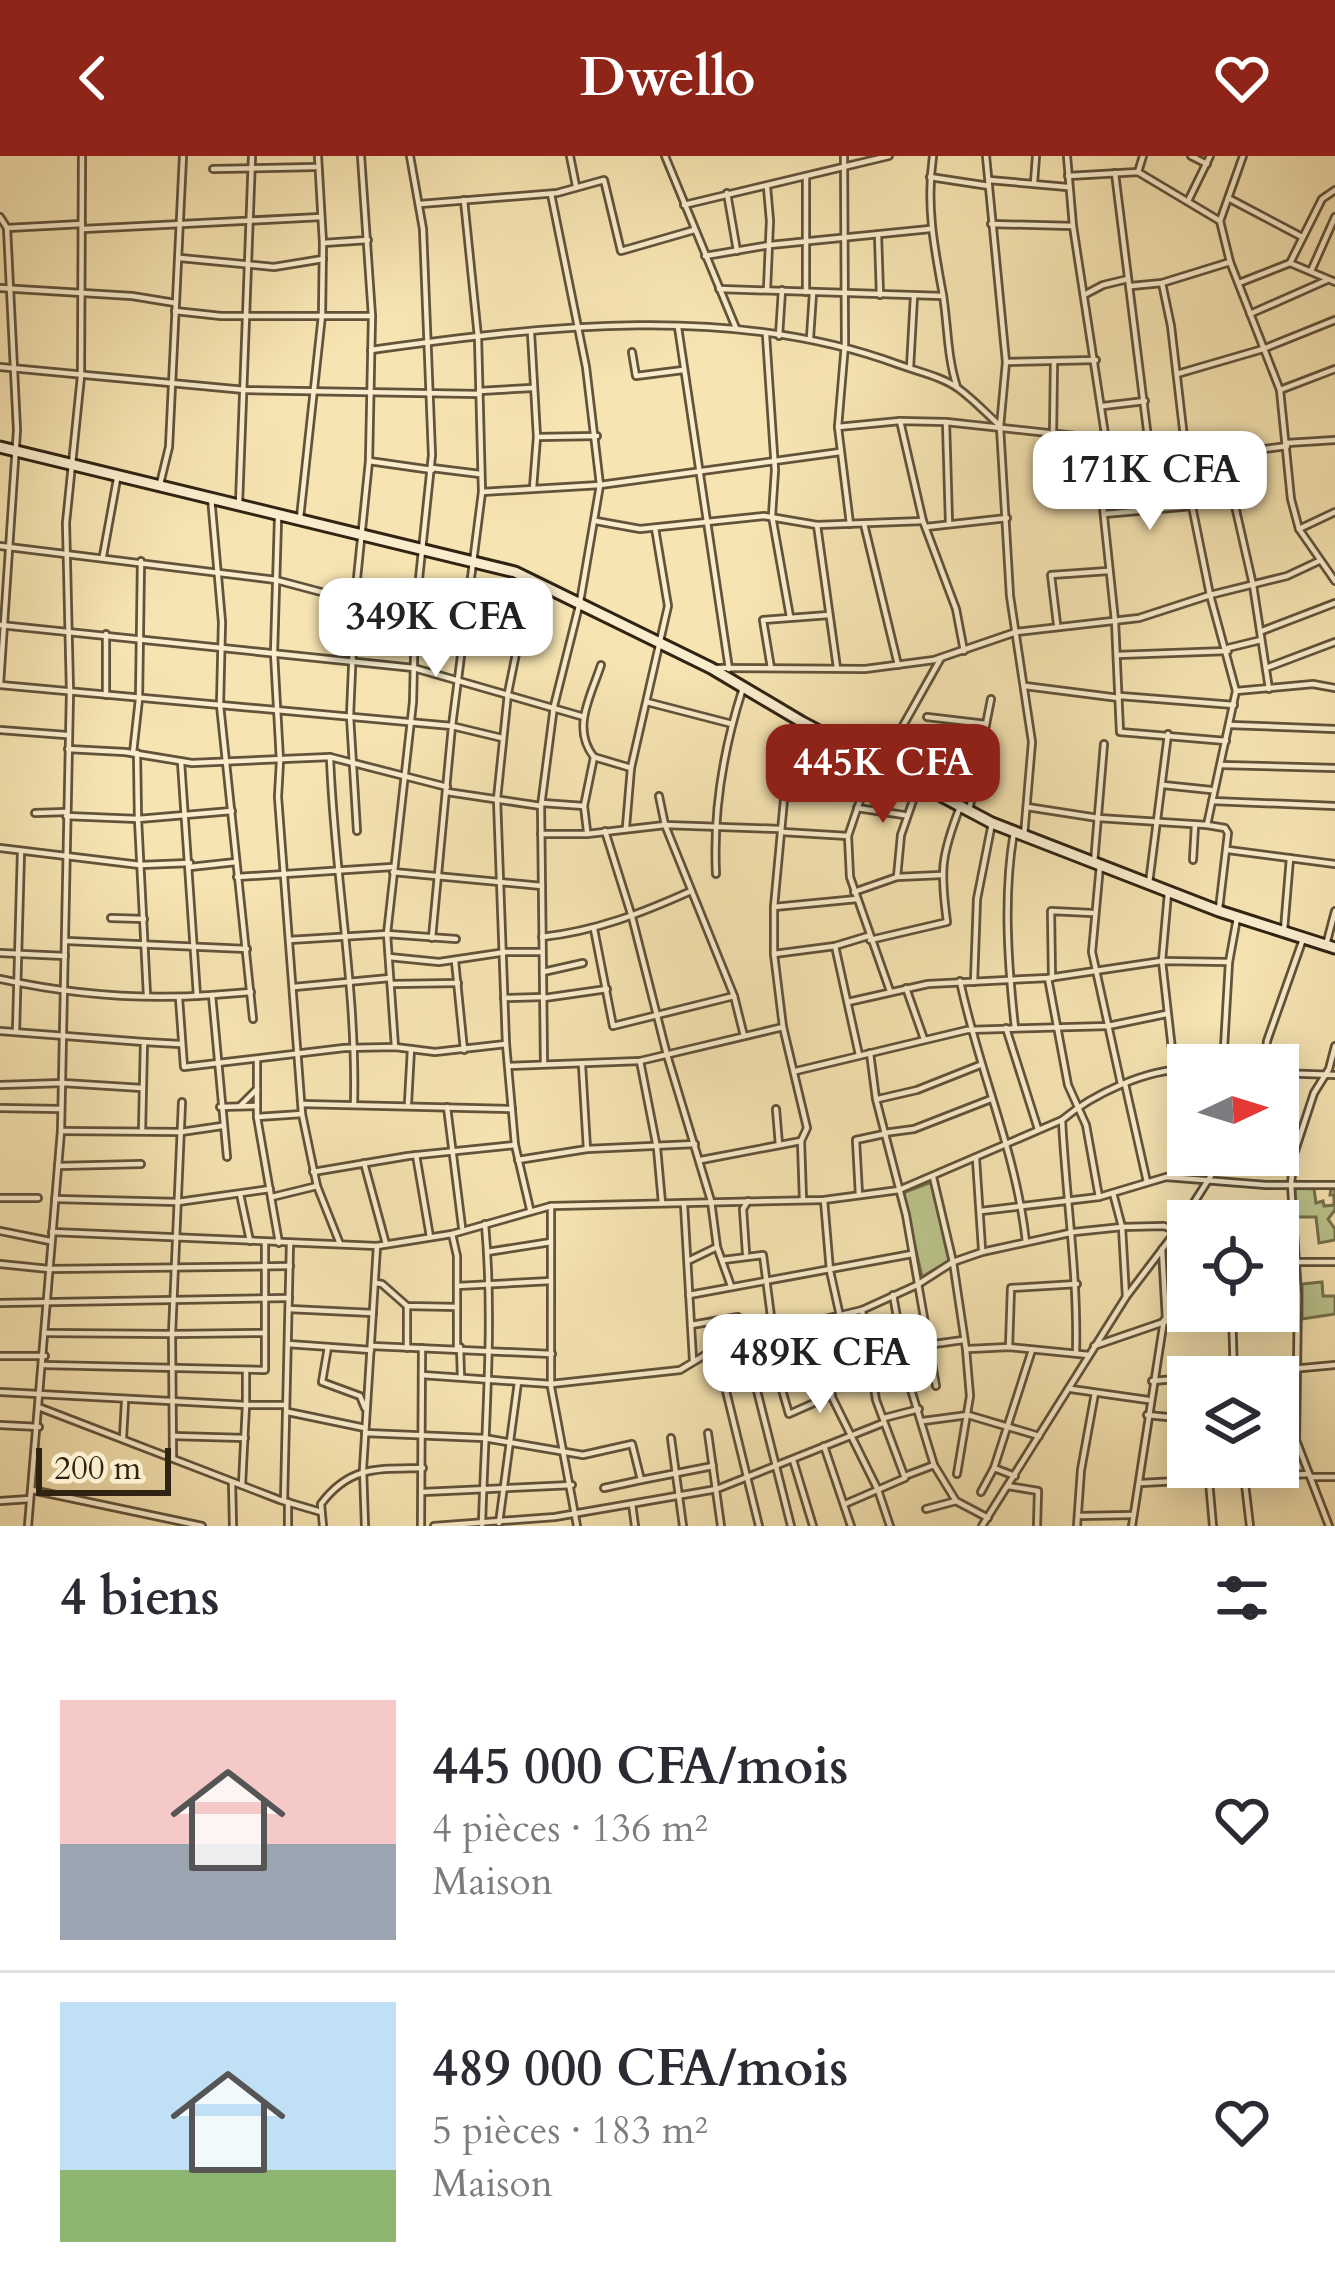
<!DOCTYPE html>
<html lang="fr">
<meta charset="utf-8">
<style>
:root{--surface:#fff;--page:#f7f7f7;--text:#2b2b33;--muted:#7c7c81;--line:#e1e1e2;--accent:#8f2418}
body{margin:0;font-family:Cardo,serif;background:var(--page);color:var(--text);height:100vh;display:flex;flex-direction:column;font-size:45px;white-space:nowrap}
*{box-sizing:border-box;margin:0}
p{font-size:39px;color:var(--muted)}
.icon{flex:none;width:66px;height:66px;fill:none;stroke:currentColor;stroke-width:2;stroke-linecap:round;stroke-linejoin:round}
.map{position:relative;height:1370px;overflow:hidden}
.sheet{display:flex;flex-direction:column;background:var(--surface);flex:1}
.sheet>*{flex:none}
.needle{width:78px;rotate:86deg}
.tools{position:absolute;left:1167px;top:888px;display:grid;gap:24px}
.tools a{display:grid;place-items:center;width:132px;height:132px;border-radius:0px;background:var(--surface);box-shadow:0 6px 30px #0003;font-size:60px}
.scale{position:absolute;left:36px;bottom:30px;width:135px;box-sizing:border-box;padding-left:12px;border:6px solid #312312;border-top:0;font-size:33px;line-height:42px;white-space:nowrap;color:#312312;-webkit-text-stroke:9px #f9edcd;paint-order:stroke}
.price{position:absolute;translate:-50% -102px;padding:0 27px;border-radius:24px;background:#fff;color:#222;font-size:39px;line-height:78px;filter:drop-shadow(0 3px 6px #0008)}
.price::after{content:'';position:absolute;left:50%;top:72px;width:36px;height:27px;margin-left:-18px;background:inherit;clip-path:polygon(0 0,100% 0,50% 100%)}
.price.selected{background:var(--accent);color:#fff}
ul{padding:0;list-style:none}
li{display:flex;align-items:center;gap:36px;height:300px;padding:0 60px}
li+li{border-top:3px solid var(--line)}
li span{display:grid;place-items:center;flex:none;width:336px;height:240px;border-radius:0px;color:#555}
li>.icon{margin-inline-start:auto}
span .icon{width:144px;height:144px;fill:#fffc;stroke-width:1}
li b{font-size:51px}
h2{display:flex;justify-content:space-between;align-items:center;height:144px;padding:0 60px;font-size:51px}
header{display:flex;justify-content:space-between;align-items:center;height:156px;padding:0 60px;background:var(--accent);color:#fff;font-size:54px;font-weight:700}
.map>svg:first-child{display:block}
</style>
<header><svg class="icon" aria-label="back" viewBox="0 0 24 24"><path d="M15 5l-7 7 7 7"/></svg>Dwello<svg class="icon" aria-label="heart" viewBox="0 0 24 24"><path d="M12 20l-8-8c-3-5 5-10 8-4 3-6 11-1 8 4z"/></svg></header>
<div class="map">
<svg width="1335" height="1370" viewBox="0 0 1335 1370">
<rect width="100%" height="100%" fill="#f6e4b2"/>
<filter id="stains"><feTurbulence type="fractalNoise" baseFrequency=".00167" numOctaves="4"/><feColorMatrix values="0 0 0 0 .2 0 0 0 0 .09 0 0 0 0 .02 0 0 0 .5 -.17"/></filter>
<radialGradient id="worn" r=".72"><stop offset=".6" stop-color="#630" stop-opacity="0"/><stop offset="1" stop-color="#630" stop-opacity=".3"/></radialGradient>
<g fill="#bcc48d" stroke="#767450" stroke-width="3">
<polygon points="932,1026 949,1105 922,1121 904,1041 905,1036"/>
<polygon points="1295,1032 1314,1033 1316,1047 1323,1045 1324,1050 1334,1049 1334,1039 1330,1039 1331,1033 1335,1033 1335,1054 1328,1063 1335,1073 1335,1084 1319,1087 1316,1061 1295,1061"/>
<polygon points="1322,1126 1323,1140 1335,1140 1335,1158 1302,1163 1302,1128"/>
<polygon points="1293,1215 1291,1283 1278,1284 1278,1221 1248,1221"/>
</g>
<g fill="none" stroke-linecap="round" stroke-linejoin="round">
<g stroke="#62533a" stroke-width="10">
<g id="street">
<polyline points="570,0 576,30"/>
<polyline points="665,0 736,172"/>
<polyline points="844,0 845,188 838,271 850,368"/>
<path d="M933,0C926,49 934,91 943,139C948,171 947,200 957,231"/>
<polyline points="986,0 1006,206 1000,271 1010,440 1032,586 1024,680"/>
<polyline points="1067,0 1073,70 1106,285"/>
<polyline points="1191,0 1207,8"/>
<polyline points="213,13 315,11"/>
<polyline points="1138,16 1143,0"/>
<polyline points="1115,17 1149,290"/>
<polyline points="1068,20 1138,16 1220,65 1230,106 1280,234 1291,343 1299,373 1335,425"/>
<polyline points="930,21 989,30"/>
<polyline points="989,24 1067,31"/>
<polyline points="1034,27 1036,0"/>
<polyline points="767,31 770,65 767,133"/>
<polyline points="727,37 737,95"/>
<polyline points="1189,43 1210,0"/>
<polyline points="1230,43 1302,81"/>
<polyline points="464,44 478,181 482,336 452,570 502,582"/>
<polyline points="420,48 557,37 604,24 621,95 694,74"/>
<polyline points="684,49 889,0"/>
<polyline points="0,61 7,72 17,274 0,528"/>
<polyline points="1220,65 1243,0"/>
<polyline points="991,68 1073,70"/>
<polyline points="7,72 82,68"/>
<polyline points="83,73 321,61"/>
<polyline points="878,79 880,139"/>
<polyline points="323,87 368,84"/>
<polyline points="705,100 770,89 930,73"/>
<polyline points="180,102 274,111 323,103"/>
<polyline points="1290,107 1322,43 1335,34"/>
<polyline points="1311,115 1335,61"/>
<polyline points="1162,127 1171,170 1192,350 1210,439 1236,535 1207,669 1225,672 1228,677 1219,753"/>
<polyline points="1239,127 1290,107 1335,126"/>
<polyline points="1131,130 1162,127 1230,106"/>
<polyline points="0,132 132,140 175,147"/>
<polyline points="719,133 943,140"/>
<polyline points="806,136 806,21"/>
<polyline points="1084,139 1103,129 1128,123"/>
<polyline points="175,155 221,160 372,160"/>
<polyline points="1250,158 1327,124"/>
<polyline points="678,171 729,513"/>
<polyline points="531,177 537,281 533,332"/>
<polyline points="766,179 775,314 772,360 790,461"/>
<polyline points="779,180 782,134"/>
<polyline points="810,182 813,137"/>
<path d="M371,194C542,170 735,147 900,209C919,216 943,221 959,233C974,244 987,258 1000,270"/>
<polyline points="632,196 636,220 683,214"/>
<polyline points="1006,206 1096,204"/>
<polyline points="0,211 245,234 479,238"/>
<polyline points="910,212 914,140"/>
<polyline points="1177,218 1263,193 1335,164"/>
<polyline points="1280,234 1335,213"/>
<polyline points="479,235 532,232"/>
<polyline points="1103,250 1145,245"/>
<polyline points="900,265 923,365 956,453 964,495"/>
<polyline points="946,266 949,367"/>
<polyline points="838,271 900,265 946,266 1233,297 1287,290"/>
<polyline points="1053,279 1054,206"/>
<polyline points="537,281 597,280"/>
<polyline points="1096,285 1115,465 1120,576 1226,585"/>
<polyline points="1287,287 1335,284"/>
<polyline points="1223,297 1253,429 1269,533"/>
<polyline points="369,305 432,314"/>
<polyline points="432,312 480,318"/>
<polyline points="160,328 169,291 183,0"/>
<polyline points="482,336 600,329 840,296"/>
<polyline points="211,341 222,466 220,549 253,863"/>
<polyline points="239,348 252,0"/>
<polyline points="1104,358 1192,350"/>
<polyline points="300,362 322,159 323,87 318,0"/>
<polyline points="278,363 274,497 280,605 278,641 302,958 317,1030 340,1088"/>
<polyline points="596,365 640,373 764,360 817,369 923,365"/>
<polyline points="864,368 898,509"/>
<polyline points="817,369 837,512"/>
<polyline points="926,371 1007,362"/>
<polyline points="1299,373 1335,356"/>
<polyline points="0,390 276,424 415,461 517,476"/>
<polyline points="103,400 117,323"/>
<polyline points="1057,468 1051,419 1108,415"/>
<polyline points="0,469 414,512 584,561"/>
<polyline points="1262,475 1335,447"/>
<polyline points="1228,492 1261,484"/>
<polyline points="1117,499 1228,495"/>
<polyline points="717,512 865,513 934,504 1016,476 1139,462 1210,439 1287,420 1319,405"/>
<polyline points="771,512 763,464 829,459"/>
<polyline points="1266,512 1335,486"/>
<polyline points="0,529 452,570 432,782"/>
<polyline points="1025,530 1119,542"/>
<polyline points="1236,535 1313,528 1335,532"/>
<polyline points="106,539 106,478"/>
<polyline points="1120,540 1234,549"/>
<polyline points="647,546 732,568"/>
<polyline points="927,561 986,568"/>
<polyline points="802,566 789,590 774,751 774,798 783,871 807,972 801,985 803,1044"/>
<polyline points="1230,569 1335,573"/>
<polyline points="0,574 66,579"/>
<polyline points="68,593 125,596 192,607 330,601 447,631"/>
<polyline points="133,597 139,543 141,405"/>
<path d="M330,601C334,717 357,832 354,949"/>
<path d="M594,601C571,572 591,540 601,509"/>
<polyline points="181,606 197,840"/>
<polyline points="873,606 848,680 850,721 890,835"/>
<polyline points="882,607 941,502"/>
<polyline points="1221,609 1335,612"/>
<polyline points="1163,629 1211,634"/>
<polyline points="785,632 861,641"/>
<polyline points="447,636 541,650"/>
<polyline points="659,640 665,669 734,840 744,880"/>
<polyline points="1212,645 1335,650"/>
<polyline points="542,647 584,650"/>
<polyline points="1027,651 1098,662 1207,669"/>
<polyline points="857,652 904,659"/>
<polyline points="969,655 991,543"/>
<polyline points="35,657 66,656"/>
<polyline points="66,660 138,663 137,597"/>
<polyline points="626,671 631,612 668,450 655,372"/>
<polyline points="357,675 350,560 355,442 369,305 372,160 361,0"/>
<polyline points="587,675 584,650 594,601 631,612"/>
<polyline points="605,675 632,761 667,899 711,1045 717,1091 731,1130"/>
<polyline points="782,676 848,680"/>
<path d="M1014,676C1003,739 1008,808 1015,872"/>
<polyline points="541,678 587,678 665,669 780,673"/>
<polyline points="0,692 140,709 190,707"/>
<polyline points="1228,694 1335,708"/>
<polyline points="1193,704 1195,669"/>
<polyline points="1094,707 1104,588"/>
<polyline points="1100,709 1092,796 1121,928"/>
<polyline points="190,711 236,706"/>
<polyline points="393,716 542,730"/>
<path d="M716,718C713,656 723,595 742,535"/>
<polyline points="237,721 392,711"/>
<polyline points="897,721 901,679 918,630"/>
<polyline points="1149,727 1168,578"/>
<polyline points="854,736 897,721 941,719"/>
<polyline points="1168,737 1162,805 1186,1017"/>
<polyline points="774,751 857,743"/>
<polyline points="111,762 144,763"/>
<polyline points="594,773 613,870 734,840"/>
<polyline points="1284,774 1290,702"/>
<path d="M542,781C596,775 642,757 691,735"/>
<polyline points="289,784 387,778 456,783"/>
<path d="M870,784L947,766C940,714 941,700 960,651"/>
<polyline points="67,785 247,793"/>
<polyline points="1326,789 1335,755"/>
<polyline points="835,790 859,899"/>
<polyline points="0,797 65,800"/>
<polyline points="774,798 835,790 868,780"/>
<polyline points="389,801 439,806 506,796 542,796"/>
<polyline points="455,805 464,894"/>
<polyline points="543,816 583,807"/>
<polyline points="1048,822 1068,929 1086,969 1099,1041"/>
<polyline points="1052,822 1051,755 1092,757"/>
<path d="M0,823C68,838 143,844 212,839"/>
<path d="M960,825C979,916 1016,995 1026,1086"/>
<polyline points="974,826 977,743 992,667"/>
<polyline points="392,828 458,827"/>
<polyline points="294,831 390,822"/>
<polyline points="906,832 924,883"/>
<polyline points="147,839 138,663 232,655"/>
<polyline points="179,842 184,911 344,892 395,891 435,896 506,888"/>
<polyline points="504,842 544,841"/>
<polyline points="544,842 607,833"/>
<polyline points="848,846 928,828 1048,822 1162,805 1229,806"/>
<polyline points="1006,872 1038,973"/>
<polyline points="0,875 144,886 142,975"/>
<polyline points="16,875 21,695"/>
<polyline points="144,886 180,888"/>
<polyline points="395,891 387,778 413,546 415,461 432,299 423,73 410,0"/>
<polyline points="870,897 876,943 906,1059 936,1230"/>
<polyline points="257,904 257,961 279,1087"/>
<polyline points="640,905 657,992 662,1047"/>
<polyline points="544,908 541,650 554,550 580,446 600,329 586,211 551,38"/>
<polyline points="582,909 587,993"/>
<polyline points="1223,909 1229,806 1237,762"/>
<polyline points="1265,909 1267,885 1303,783"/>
<polyline points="508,910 640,905 783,871"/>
<polyline points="796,915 967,874 1108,870 1166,858"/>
<polyline points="1278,917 1335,919"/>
<polyline points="1125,928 1147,1026"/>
<polyline points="0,929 63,927 142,932"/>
<polyline points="878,943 917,934 980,909"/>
<polyline points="182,946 172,1178 265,1177"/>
<polyline points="408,947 411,893"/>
<polyline points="302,948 512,953"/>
<polyline points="240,950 257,933"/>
<polyline points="220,951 256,950"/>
<polyline points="447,951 462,1071"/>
<polyline points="0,952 60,953"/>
<polyline points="776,953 779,989"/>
<polyline points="257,961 302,958"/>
<path d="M1062,964C1066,1043 1078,1118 1076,1197"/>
<polyline points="61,975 181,976 222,970"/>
<polyline points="884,977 914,973 991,943"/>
<polyline points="416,999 430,1081"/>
<polyline points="227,1001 212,839 251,836"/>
<polyline points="976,1003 982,1093"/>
<polyline points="518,1004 587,993 695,988"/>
<polyline points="701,1004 801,985"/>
<polyline points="364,1007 386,1088"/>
<polyline points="58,1010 141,1008"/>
<polyline points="313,1016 408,1000 515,989"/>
<polyline points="933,1021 953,1106 966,1193 970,1240 957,1318"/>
<polyline points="1113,1037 1122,1071 1126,1141"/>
<polyline points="240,1038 250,1085"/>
<polyline points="859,1039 856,984 884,978"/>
<polyline points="272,1041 317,1030"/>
<polyline points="0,1042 38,1042"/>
<polyline points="55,1043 178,1046 270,1033"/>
<polyline points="824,1044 830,1115 840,1160"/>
<polyline points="684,1048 693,1204"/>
<polyline points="551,1050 551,1231 577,1370"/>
<polyline points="530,1053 515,989 506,888 497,643 508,537 531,423"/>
<polyline points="981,1055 1099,1041 1166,1021 1266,1029 1335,1029"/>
<polyline points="1224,1055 1224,1065"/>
<polyline points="0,1075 50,1085"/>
<path d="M52,1076L377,1090L452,1078L551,1050L824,1044L899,1034L1062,964C1093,938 1146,913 1188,913"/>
<polyline points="452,1078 457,1100 457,1191"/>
<polyline points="1162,1093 1166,1163"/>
<polyline points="487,1096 551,1086"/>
<polyline points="746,1097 743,1053 748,1045"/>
<polyline points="690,1104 717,1091"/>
<polyline points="723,1104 763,1099 773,1176"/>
<polyline points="1278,1106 1335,1106"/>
<polyline points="0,1108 49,1113 290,1110"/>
<polyline points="376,1127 382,1128 407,1150 457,1151"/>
<polyline points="457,1130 551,1125"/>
<polyline points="689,1139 912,1098"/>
<polyline points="893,1139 909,1227 934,1309 905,1320"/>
<polyline points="0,1147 289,1142"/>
<polyline points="289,1153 373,1157"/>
<polyline points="1232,1155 1234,1221"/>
<polyline points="813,1166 823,1223 878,1334 890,1370"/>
<polyline points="691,1169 738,1161"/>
<polyline points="46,1177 172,1178 173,1301"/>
<polyline points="766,1178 789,1258 832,1239"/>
<polyline points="744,1183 791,1370"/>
<polyline points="288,1188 371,1194"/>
<polyline points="927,1189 963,1184"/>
<polyline points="372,1190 552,1198"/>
<polyline points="1094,1190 1196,1155"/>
<polyline points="328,1191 322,1226 360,1240 365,1252"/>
<polyline points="460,1191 461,1221"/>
<polyline points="1009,1191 1011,1132 1077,1128"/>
<polyline points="407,1192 407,1150"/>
<polyline points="969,1193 1009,1191 1089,1199"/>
<polyline points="716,1194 759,1370"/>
<polyline points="0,1200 45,1200"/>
<polyline points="44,1209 265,1214 265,1087"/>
<polyline points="422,1219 551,1228 680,1214 725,1187 862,1154 917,1129 953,1106 982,1096 1074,1076 1122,1071 1164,1070 1188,1080"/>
<polyline points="1205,1221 1335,1209"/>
<polyline points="1152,1225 1188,1222"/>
<polyline points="1071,1233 1148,1244"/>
<polyline points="0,1236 246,1249 246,1214"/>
<polyline points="41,1252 280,1344 321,1356"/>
<polyline points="288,1256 365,1272"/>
<polyline points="1147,1259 1188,1263"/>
<polyline points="884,1262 919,1253"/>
<polyline points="923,1265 968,1259 1039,1280"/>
<polyline points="0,1269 39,1271"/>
<polyline points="365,1277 484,1282 583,1299 632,1288 641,1324 713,1310"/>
<polyline points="708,1277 721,1370"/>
<polyline points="173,1280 245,1282"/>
<polyline points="123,1282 125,1246"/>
<polyline points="671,1282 683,1370"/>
<polyline points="1278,1286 1296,1284"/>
<polyline points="824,1290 851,1370"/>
<polyline points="793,1304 813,1370"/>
<polyline points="934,1309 956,1345"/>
<polyline points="1243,1311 1250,1370"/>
<polyline points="994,1312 1015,1320"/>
<polyline points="1311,1321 1335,1321"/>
<polyline points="1183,1323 1186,1263"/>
<polyline points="1209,1325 1213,1370"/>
<polyline points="232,1326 233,1370"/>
<polyline points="1141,1327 1309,1318"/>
<polyline points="242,1329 246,1249 286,1249"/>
<polyline points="1008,1330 1038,1335 1037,1370"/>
<polyline points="604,1332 641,1324"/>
<polyline points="32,1334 202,1370"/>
<polyline points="423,1336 572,1329"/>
<polyline points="981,1336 994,1312 1032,1194"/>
<polyline points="0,1345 30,1343"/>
<polyline points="284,1345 290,1087"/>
<polyline points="632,1348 635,1370"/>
<polyline points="845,1348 905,1322 876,1244 862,1154"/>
<polyline points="926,1353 956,1345 988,1362"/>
<polyline points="1079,1360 1133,1359"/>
<polyline points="499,1367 518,1226"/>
<path d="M482,1368C485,1268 494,1168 485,1068"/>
<polyline points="28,1370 61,975 70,536 66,367 81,220 82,0"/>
<polyline points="288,1370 288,1346"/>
<path d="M323,1370L321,1348C350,1309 379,1313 423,1312"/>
<polyline points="365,1370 363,1313 377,1090"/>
<polyline points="421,1370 422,1192"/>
<polyline points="434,1370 555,1361 717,1333 883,1267"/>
<polyline points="982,1370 1126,1141 1176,1075 1224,999"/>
<polyline points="1077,1370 1081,1314 1095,1237"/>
<polyline points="1132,1370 1164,1164"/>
<polyline points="1329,1370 1296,1284 1298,1140 1291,1028 1294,998 1314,937 1329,913 1335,890"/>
</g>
</g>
<g stroke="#312312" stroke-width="15">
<polyline id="secondary" points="0,291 515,416 711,512 802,566 992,667 1219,755 1335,792"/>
</g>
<use href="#street" stroke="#f9edcd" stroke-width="4.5"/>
<use href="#secondary" stroke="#f9edcd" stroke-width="9"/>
</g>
<rect width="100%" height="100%" filter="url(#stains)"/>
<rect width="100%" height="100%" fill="url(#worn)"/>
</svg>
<div class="tools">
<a><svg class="needle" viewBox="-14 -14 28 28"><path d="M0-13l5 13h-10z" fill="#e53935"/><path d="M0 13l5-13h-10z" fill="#7c7c81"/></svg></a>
<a><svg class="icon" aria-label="locate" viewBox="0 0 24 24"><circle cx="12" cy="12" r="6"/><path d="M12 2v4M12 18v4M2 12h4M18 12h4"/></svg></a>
<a><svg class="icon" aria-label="layers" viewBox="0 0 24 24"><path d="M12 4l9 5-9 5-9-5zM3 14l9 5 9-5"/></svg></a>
</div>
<div class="scale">200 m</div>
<b class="price" style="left:1150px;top:377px">171K CFA</b>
<b class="price" style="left:436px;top:524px">349K CFA</b>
<b class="price selected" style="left:883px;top:670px">445K CFA</b>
<b class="price" style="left:820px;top:1260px">489K CFA</b>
</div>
<section class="sheet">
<h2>4 biens<svg class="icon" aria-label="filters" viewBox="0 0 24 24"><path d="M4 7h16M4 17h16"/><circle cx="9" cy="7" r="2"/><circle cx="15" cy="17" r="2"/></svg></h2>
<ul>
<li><span style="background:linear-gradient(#f6c9c9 60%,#9aa5b1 0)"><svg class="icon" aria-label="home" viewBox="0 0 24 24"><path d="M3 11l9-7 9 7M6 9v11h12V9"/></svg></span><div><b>445 000 CFA/mois</b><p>4 pièces · 136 m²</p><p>Maison</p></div><svg class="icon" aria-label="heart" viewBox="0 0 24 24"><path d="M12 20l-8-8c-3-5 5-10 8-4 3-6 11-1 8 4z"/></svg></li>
<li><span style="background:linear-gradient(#bfe0f5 70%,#8fb573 0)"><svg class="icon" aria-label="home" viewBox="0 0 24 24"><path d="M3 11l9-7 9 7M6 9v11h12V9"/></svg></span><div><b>489 000 CFA/mois</b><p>5 pièces · 183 m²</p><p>Maison</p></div><svg class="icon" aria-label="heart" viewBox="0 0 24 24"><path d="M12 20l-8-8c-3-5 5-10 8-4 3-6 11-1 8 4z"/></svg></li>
</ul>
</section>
